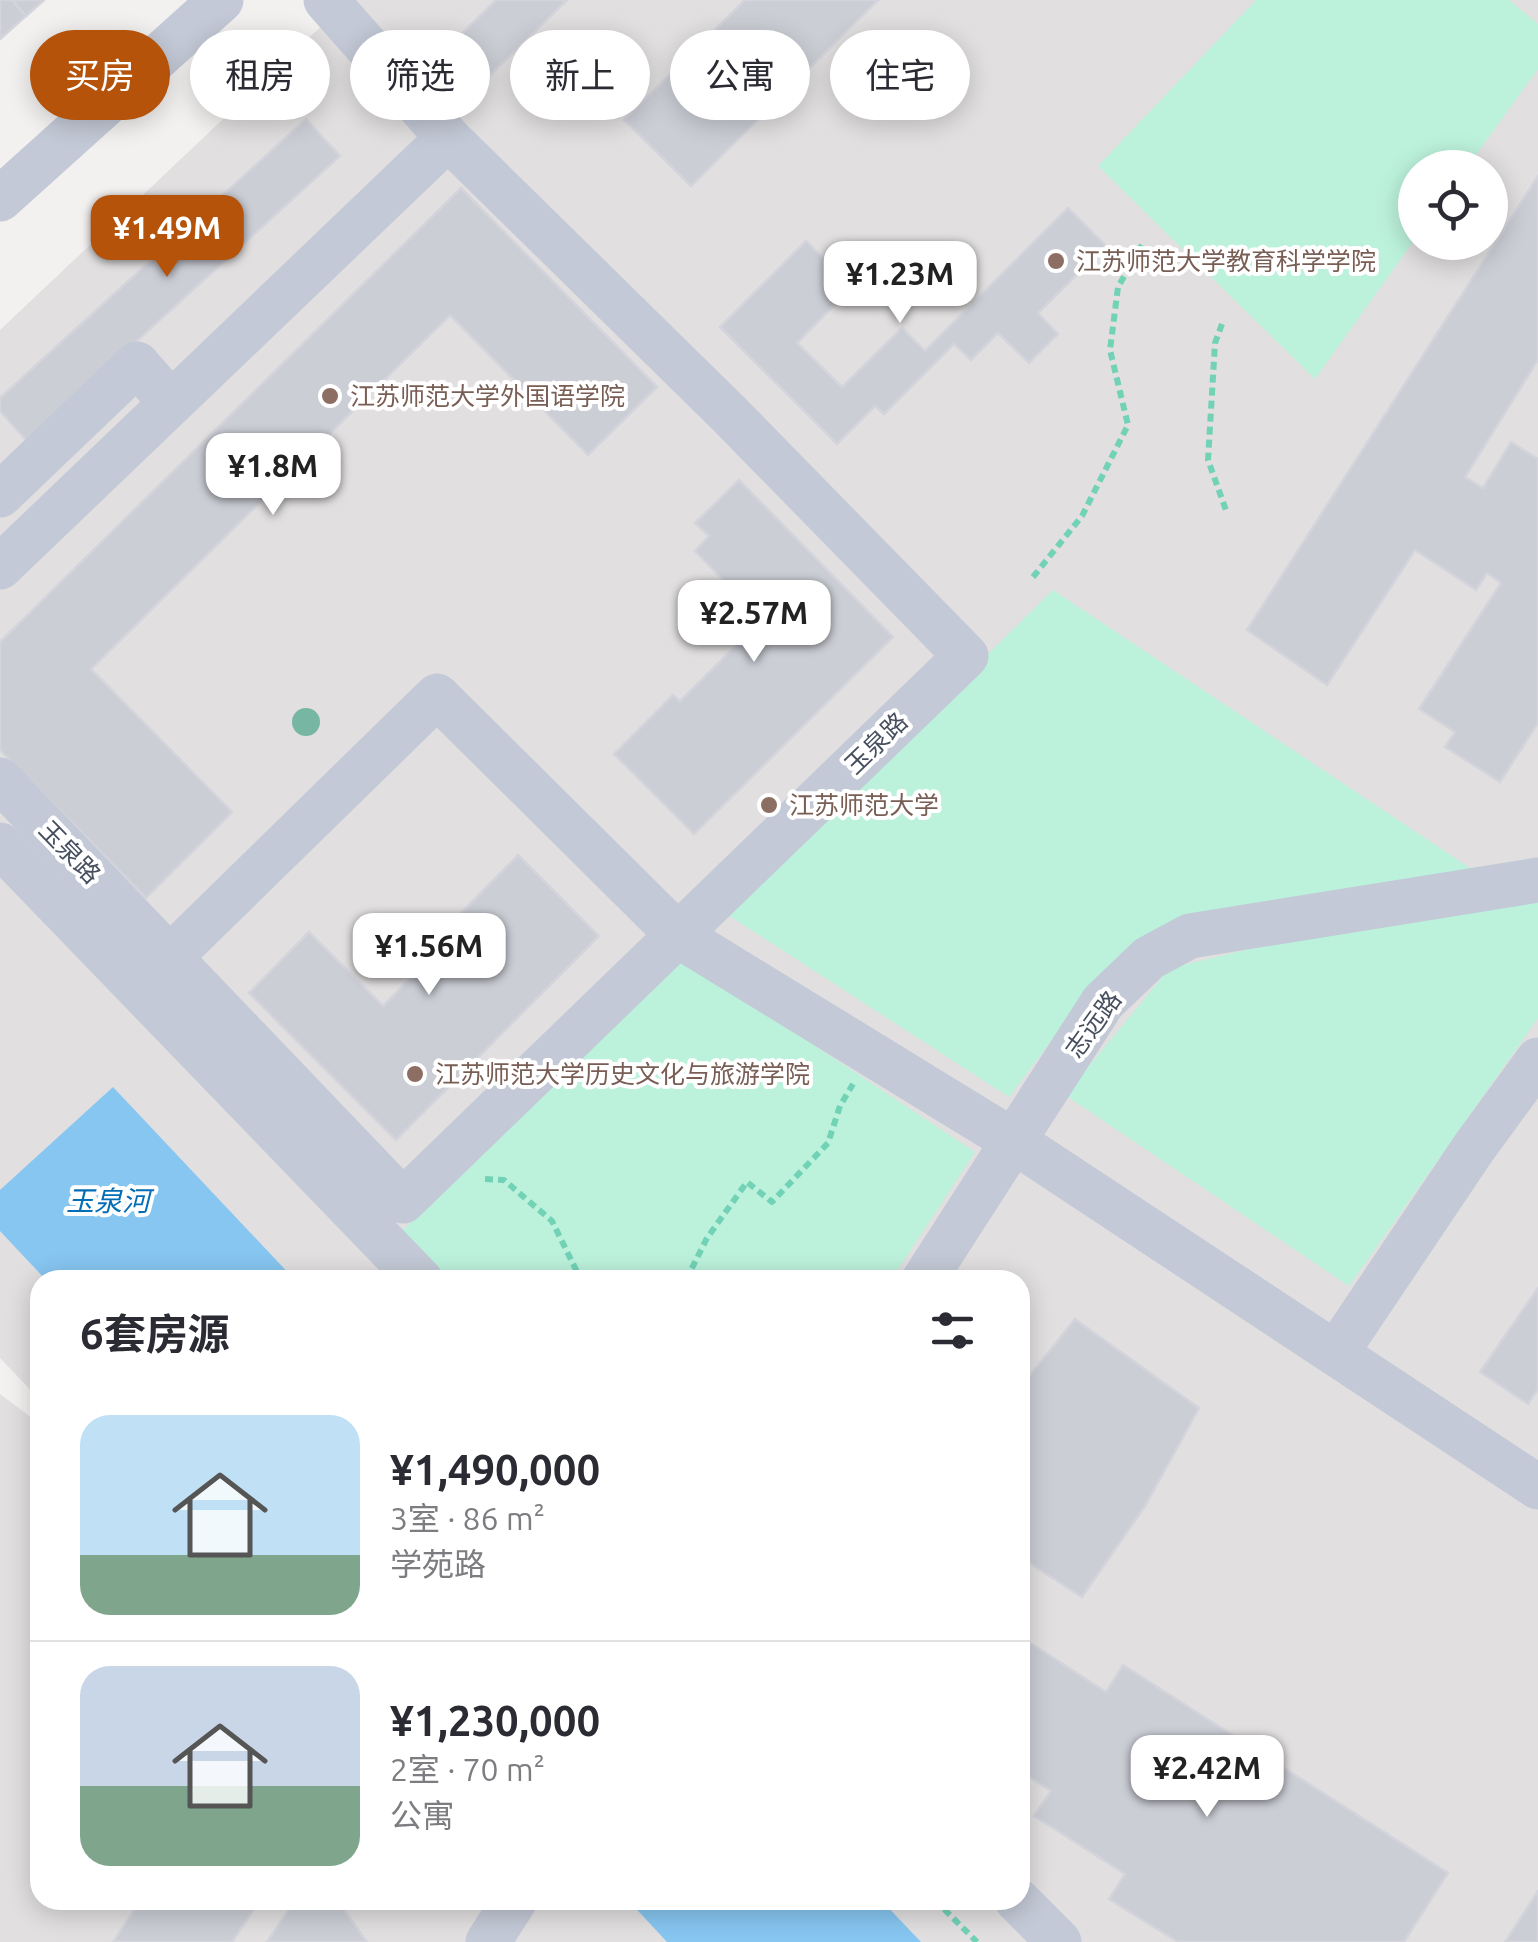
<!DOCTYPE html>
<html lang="zh">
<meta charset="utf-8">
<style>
:root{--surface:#fff;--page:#f2f2f3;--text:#2b2b33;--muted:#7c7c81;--line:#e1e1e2;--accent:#b45309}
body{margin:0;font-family:Ubuntu,"Noto Sans SC",sans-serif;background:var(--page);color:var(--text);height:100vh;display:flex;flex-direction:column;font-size:38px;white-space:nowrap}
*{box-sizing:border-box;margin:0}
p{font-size:32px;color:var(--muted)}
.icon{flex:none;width:55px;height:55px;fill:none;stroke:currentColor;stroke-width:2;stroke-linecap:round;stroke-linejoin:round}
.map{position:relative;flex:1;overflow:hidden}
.drawer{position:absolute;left:30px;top:1270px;width:1000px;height:640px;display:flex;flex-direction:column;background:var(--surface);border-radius:30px;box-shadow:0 5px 25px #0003}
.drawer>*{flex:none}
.top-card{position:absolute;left:30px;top:30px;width:1000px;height:90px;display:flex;gap:20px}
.tools{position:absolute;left:1398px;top:150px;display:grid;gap:20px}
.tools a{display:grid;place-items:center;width:110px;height:110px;border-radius:50%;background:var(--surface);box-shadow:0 5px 25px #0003;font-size:50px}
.price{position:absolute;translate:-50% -85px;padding:0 22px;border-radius:20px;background:#fff;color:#222;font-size:32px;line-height:65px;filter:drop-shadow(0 2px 5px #0008)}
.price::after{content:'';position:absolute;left:50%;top:60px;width:30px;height:22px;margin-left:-15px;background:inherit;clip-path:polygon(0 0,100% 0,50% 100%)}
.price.active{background:var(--accent);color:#fff}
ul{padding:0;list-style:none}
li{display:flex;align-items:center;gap:30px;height:250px;padding:0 50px}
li+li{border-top:2px solid var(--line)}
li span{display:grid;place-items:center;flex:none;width:280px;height:200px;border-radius:30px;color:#555}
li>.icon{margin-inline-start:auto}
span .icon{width:120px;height:120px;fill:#fffc;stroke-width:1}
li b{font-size:42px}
h2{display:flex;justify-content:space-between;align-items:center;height:120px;padding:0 50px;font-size:42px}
.chip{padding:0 35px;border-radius:45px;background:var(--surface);box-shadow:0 5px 25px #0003;font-size:35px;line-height:90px}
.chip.active{background:var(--accent);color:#fff}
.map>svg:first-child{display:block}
</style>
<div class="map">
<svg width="1538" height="1942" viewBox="0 0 1538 1942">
<rect width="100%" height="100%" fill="#f3f0f0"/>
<path fill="#e1dfdf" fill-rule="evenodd" d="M349,0H1538V1942H0V1394L40,1424V1900H1020V1280H40V1400L0,1358V330ZM1415,168H1490V242H1415Z"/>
<g fill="#bcf2dc">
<polygon points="1256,0 1509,0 1538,24 1538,69 1467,167 1415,168 1415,239 1315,379 1098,166"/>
<polygon points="1053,590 1476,872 1182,920 1054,1037 1009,1097 725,913"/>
<polygon points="1538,900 1538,1018 1349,1286 1065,1095 1170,968 1330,930"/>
<polygon points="678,955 975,1152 891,1280 447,1280 401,1232"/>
</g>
<g fill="#87c6f1">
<polygon points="113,1087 295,1280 46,1280 0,1231 0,1190"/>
<polygon points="628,1900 881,1900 921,1942 667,1942"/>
</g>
<g fill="#ccced6" stroke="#d4d4dc" stroke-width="2.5">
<polygon points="0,0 12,0 26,16 0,39"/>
<polygon points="12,0 44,0 26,16"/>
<polygon points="496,0 567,0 471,94 436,59"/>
<polygon points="745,0 878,0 691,186 624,120"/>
<polygon points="306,119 340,156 27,441 0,411 0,398"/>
<polygon points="1538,176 1538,360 1465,477 1483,488 1511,442 1538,459 1538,723 1500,782 1445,747 1455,732 1419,709 1501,583 1487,573 1476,590 1415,550 1327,685 1247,630"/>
<polygon points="461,188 657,387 588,455 450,315 91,669 232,812 146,898 0,750 0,642"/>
<polygon points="1068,208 1106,246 1038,313 1058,334 1029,363 998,333 971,360 954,344 884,414 875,406 837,444 720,327 806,241 852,287 797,343 842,387 902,328 925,351"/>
<polygon points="739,480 893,637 694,834 614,754 673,695 680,701 762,620 695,551 709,536 695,523"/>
<polygon points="518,855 599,936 396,1140 249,993 309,932 383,1006 468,920 461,913"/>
<polygon points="1538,1288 1538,1389 1528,1404 1480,1372"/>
<polygon points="1075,1319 1199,1408 1145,1506 1082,1597 1020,1557 1020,1388"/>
<polygon points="1023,1638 1106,1692 1123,1665 1448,1873 1404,1942 1178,1942 1109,1899 1125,1874 1034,1816 1051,1791 1020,1771 1020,1643"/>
<polygon points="1538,1891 1538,1942 1505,1942"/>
<polygon points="141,1900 260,1900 232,1942 113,1942"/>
<polygon points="295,1900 337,1900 367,1942 267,1942"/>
</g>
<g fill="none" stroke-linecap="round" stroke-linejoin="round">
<g stroke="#72d2b6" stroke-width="6" stroke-dasharray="8 5" stroke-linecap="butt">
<polyline points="1222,324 1215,343 1208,460 1227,513"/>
<polyline points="1033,577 1082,516 1128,425 1110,350 1118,287 1142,245"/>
<polyline points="485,1179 504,1180 552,1221 581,1280"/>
<polyline points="686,1280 707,1238 747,1182 772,1202 828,1143 840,1106 853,1084"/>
<polyline points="935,1900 977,1942"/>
</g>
<g stroke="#c3c9d6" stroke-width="45">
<polyline points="326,0 448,138"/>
<polyline points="0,199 221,0"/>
<polyline points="0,495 137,364 171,403"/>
<polyline points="0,567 448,138 729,414 966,656 403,1201 0,780"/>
<polyline points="0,845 420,1280"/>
<polyline points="171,956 437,696 679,936 1015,1142 1538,1487"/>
<polyline points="924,1280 1103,1002 1149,958 1190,936 1538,880"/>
<polyline points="1336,1353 1473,1149 1538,1060"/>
<polyline points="1017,1900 1059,1942"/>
<polyline points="488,1942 515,1900"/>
</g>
</g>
<circle fill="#77b6a2" cx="306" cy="722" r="14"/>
<g fill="#8d6e63" stroke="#fff" stroke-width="4">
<circle cx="1056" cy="261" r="10"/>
<circle cx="330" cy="396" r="10"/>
<circle cx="769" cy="805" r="10"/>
<circle cx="415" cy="1074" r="10"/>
</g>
<g text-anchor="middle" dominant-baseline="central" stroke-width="8" stroke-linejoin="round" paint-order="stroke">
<g font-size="25" fill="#785e54" stroke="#fff" text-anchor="start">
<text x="1076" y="261">江苏师范大学教育科学学院</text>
<text x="350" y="396">江苏师范大学外国语学院</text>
<text x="789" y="805">江苏师范大学</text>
<text x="435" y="1074">江苏师范大学历史文化与旅游学院</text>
</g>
<g font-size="25" fill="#474f5f" stroke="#fff">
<text transform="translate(876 743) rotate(-44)">玉泉路</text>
<text transform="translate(70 852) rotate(46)">玉泉路</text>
<text transform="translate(1093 1024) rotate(-54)">志远路</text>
</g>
<g font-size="28" font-style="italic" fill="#046db5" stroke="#fff">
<text x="108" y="1200">玉泉河</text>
</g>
</g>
</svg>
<div class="tools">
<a><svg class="icon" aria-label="locate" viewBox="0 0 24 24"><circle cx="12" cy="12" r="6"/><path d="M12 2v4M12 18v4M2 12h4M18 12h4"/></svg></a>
</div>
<b class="price active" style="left:167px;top:280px">¥1.49M</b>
<b class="price" style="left:900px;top:326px">¥1.23M</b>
<b class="price" style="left:273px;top:518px">¥1.8M</b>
<b class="price" style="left:754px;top:665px">¥2.57M</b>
<b class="price" style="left:429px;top:998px">¥1.56M</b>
<b class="price" style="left:1207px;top:1820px">¥2.42M</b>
<div class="top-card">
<a class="chip active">买房</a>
<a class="chip">租房</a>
<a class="chip">筛选</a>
<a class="chip">新上</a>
<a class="chip">公寓</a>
<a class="chip">住宅</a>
</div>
<section class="drawer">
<h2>6套房源<svg class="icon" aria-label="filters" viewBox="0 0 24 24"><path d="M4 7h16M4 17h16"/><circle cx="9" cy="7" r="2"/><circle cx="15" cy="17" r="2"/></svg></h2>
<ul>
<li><span style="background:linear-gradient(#bfe0f5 70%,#7fa58c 0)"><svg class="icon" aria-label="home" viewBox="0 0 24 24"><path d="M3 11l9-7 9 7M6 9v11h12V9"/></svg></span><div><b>¥1,490,000</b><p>3室 · 86 m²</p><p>学苑路</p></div></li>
<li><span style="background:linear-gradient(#c9d6e8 60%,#7fa58c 0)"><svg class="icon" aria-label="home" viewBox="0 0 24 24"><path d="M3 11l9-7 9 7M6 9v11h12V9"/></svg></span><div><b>¥1,230,000</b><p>2室 · 70 m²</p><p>公寓</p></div></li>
</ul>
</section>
</div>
